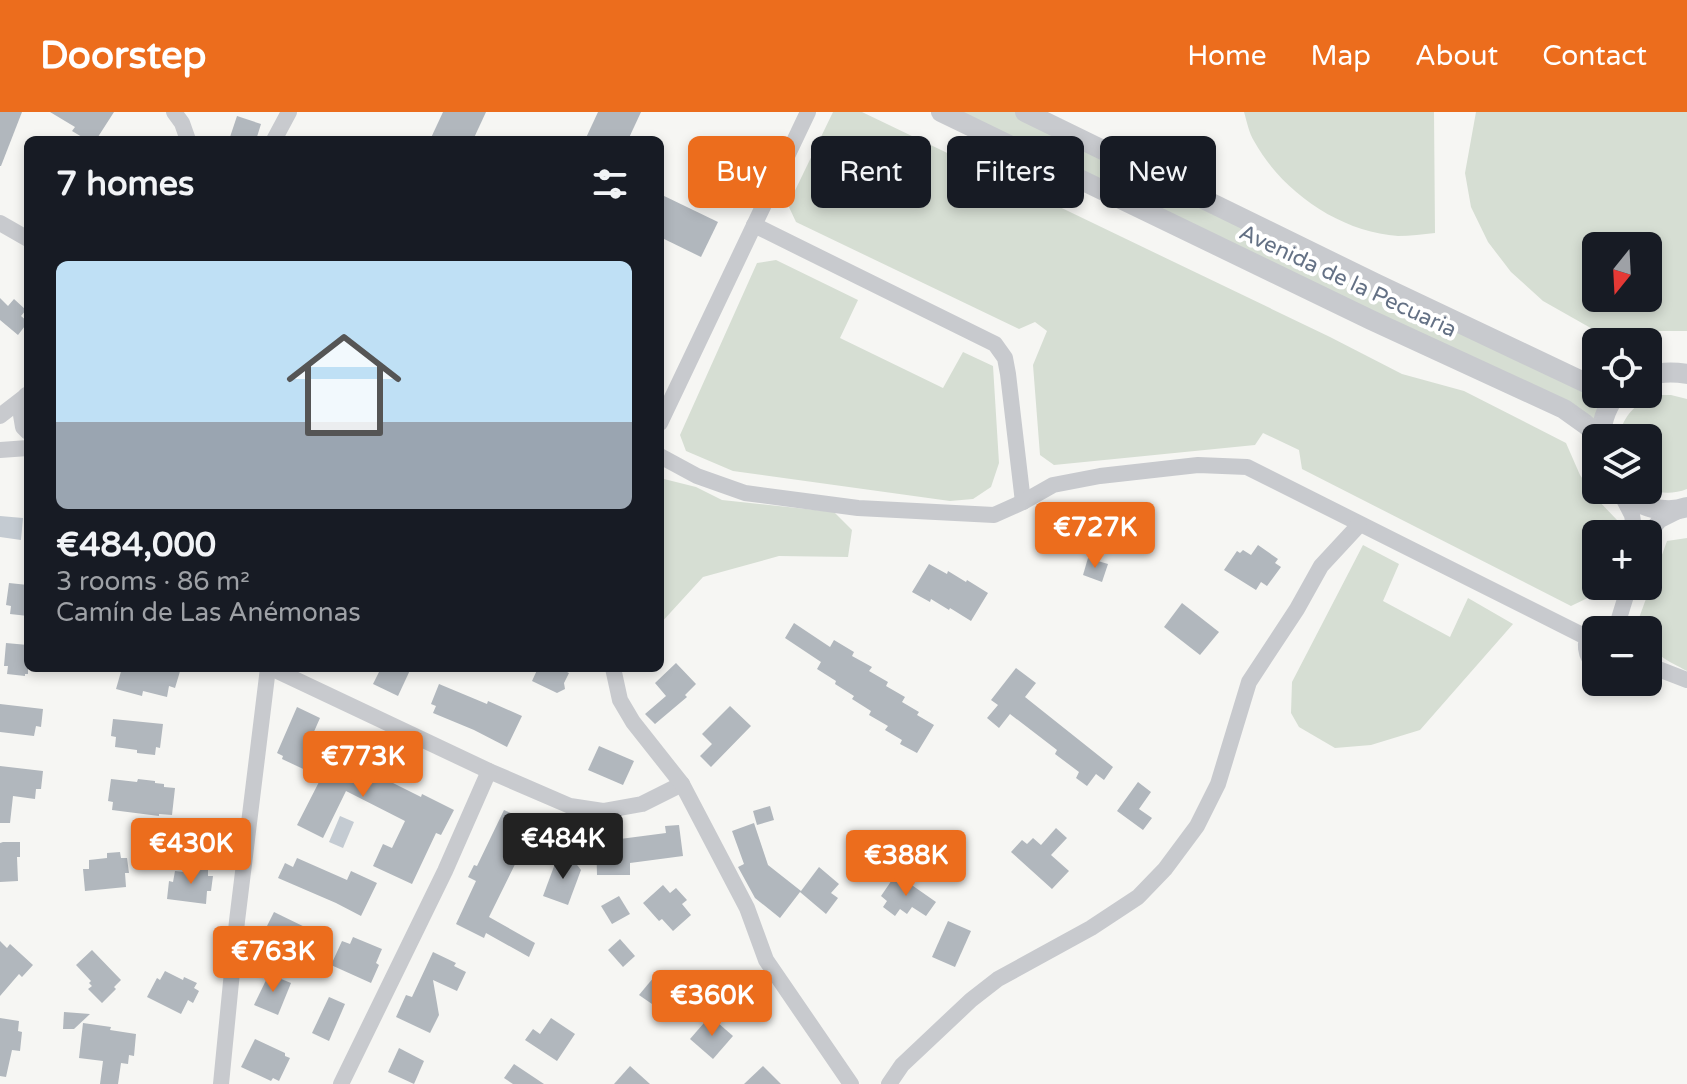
<!DOCTYPE html>
<meta charset="utf-8">
<style>
:root{--surface:#171b24;--page:#242831;--text:#f1f3f6;--muted:#9ea1a6;--line:#363941;--accent:#ec6d1d}
body{margin:0;font-family:"Varela Round",sans-serif;background:var(--page);color:var(--text);height:100vh;display:flex;flex-direction:column;font-size:30px;white-space:nowrap}
*{box-sizing:border-box;margin:0}
p{font-size:26px;color:var(--muted)}
.icon{flex:none;width:44px;height:44px;fill:none;stroke:currentColor;stroke-width:2;stroke-linecap:round;stroke-linejoin:round}
.map{position:relative;flex:1;overflow:hidden}
.side{position:absolute;left:24px;top:24px;width:640px;height:536px;display:flex;flex-direction:column;background:var(--surface);border-radius:12px;box-shadow:0 4px 12px #0003}
.side>*{flex:none}
.hud{position:absolute;left:688px;top:24px;width:760px;height:72px;display:flex;gap:16px}
.needle{width:52px;rotate:198deg}
.fabs{position:absolute;left:1582px;top:120px;display:grid;gap:16px}
.fabs a{display:grid;place-items:center;width:80px;height:80px;border-radius:12px;background:var(--surface);box-shadow:0 4px 12px #0003;font-size:40px}
.price{position:absolute;translate:-50% -68px;padding:0 18px;border-radius:8px;background:var(--accent);color:#fff;font-size:26px;line-height:52px;filter:drop-shadow(0 2px 4px #0008)}
.price::after{content:'';position:absolute;left:50%;top:48px;width:24px;height:18px;margin-left:-12px;background:inherit;clip-path:polygon(0 0,100% 0,50% 100%)}
.price.current{background:#222;color:#fff}
ul{padding:0;list-style:none}
li{display:grid;align-content:center;gap:16px;height:424px;padding:0 32px}
li+li{border-top:2px solid var(--line)}
li span{display:grid;place-items:center;height:248px;border-radius:12px;color:#555}
li>.icon{margin-inline-start:auto}
span .icon{width:144px;height:144px;fill:#fffc;stroke-width:1}
li b{font-size:34px}
h2{display:flex;justify-content:space-between;align-items:center;height:96px;padding:0 32px;font-size:34px}
.tag{padding:0 28px;border-radius:12px;background:var(--surface);box-shadow:0 4px 12px #0003;font-size:28px;line-height:72px}
.tag.current{background:var(--accent);color:#fff}
header{display:flex;align-items:center;gap:48px;box-sizing:border-box;height:112px;padding:0 40px;background:var(--accent);color:#fff}
header strong{font-size:38px}
nav{display:flex;gap:44px;margin-inline-start:auto;font-size:28px}
.map>svg:first-child{display:block}
</style>
<header>
<strong>Doorstep</strong>
<nav><a>Home</a><a>Map</a><a>About</a><a>Contact</a></nav>
</header>
<div class="map">
<svg width="1687" height="972" viewBox="0 0 1687 972">
<rect width="100%" height="100%" fill="#f6f6f3"/>
<g fill="#d6ded3" fill-rule="evenodd">
<polygon points="833,0 862,0 1330,225 1402,262 1464,279 1566,331 1580,363 1596,386 1617,408 1621,416 1619,422 1596,422 1596,445 1594,445 1596,447 1596,474 1601,474 1598,481 1571,494 1302,357 1299,338 1263,321 1255,333 1054,353 1040,343 1033,253 1047,219 1035,210 1019,217 796,110 788,93"/>
<polygon points="941,0 1025,0 1596,272 1596,282 1618,282 1600,325"/>
<path d="M1244,0H1434L1435,121C1423,122 1410,124 1398,124C1340,120 1282,80 1254,29C1249,21 1247,10 1244,0Z"/>
<path d="M1476,0H1687V219H1596L1543,189L1511,160L1488,130L1471,95L1465,61ZM1596,134H1648V186H1596Z"/>
<polygon points="776,148 858,188 840,226 943,276 963,240 993,254 999,351 991,375 973,387 950,389 733,359 686,339 680,323 757,151"/>
<path d="M1661,283H1671L1687,287V377C1674,382 1661,382 1648,377V326H1619C1623,302 1638,288 1661,283Z"/>
<polygon points="660,366 696,375 722,388 834,400 852,418 848,445 779,444 703,465 660,512"/>
<path d="M1687,426V559C1669,549 1648,542 1648,518H1645L1639,506L1667,429Z"/>
<polygon points="1363,433 1399,452 1383,489 1450,525 1468,486 1513,512 1420,618 1371,633 1335,636 1299,615 1291,601 1292,570"/>
</g>
<g fill="#c4cbd2">
<polygon points="0,404 23,406 21,428 0,425"/>
<polygon points="340,704 354,710 343,736 329,730"/>
</g>
<g fill="#b1b7bd">
<polygon points="0,0 22,0 1,54 0,54"/>
<polygon points="50,0 114,0 96,28 87,28 72,19 75,15"/>
<polygon points="443,0 486,0 473,28 430,28"/>
<polygon points="598,0 641,0 628,28 585,28"/>
<polygon points="237,4 261,12 256,28 229,28"/>
<polygon points="660,82 718,110 701,145 660,125"/>
<polygon points="0,186 8,194 14,187 26,198 21,204 28,210 18,223 0,208"/>
<polygon points="1061,402 1080,408 1077,415 1083,417 1076,441 1051,433"/>
<polygon points="1258,433 1278,447 1275,451 1281,455 1267,474 1261,470 1256,478 1224,458 1237,439 1240,441 1243,438 1251,443"/>
<polygon points="1088,446 1108,452 1102,470 1083,463"/>
<polygon points="929,452 947,462 948,459 966,470 967,468 988,481 971,509 950,496 949,498 931,487 930,490 912,480"/>
<polygon points="9,471 28,473 28,504 10,502 11,494 6,493"/>
<polygon points="1182,491 1219,520 1200,543 1164,515"/>
<polygon points="794,511 830,535 834,528 854,540 852,544 872,555 869,559 888,570 886,574 905,585 902,590 919,600 917,603 934,613 917,641 900,632 902,628 885,618 888,614 869,603 871,599 852,587 854,584 835,572 836,569 817,557 821,550 785,526"/>
<polygon points="6,531 28,533 28,562 25,562 25,564 7,562 8,554 4,554"/>
<polygon points="676,551 696,572 685,583 687,585 655,612 645,602 666,584 655,571"/>
<polygon points="122,556 181,556 175,576 169,574 167,585 143,579 142,584 116,577"/>
<polygon points="381,556 411,556 398,584 373,572"/>
<polygon points="538,556 559,556 569,561 564,571 565,577 557,581 532,569"/>
<polygon points="1016,556 1036,571 1025,585 1113,655 1104,668 1096,662 1087,674 1076,666 1079,660 1055,642 1057,638 1010,602 999,616 987,606 998,593 991,588"/>
<polygon points="439,572 487,592 488,589 522,604 507,635 474,618 433,601 436,594 431,592"/>
<polygon points="0,592 43,597 41,615 36,614 34,624 0,620"/>
<polygon points="730,594 751,614 711,655 700,644 712,632 702,622"/>
<polygon points="297,595 320,606 309,631 374,663 375,662 421,685 422,682 454,698 441,723 436,721 412,772 373,754 383,732 392,736 405,709 346,679 323,726 297,713 320,668 314,665 316,663 282,647 283,644 277,641"/>
<polygon points="113,607 163,612 160,636 156,635 155,643 137,641 137,638 115,635 116,625 111,624"/>
<polygon points="599,634 634,649 623,673 588,658"/>
<polygon points="0,654 43,659 41,677 36,677 35,687 13,684 10,711 0,711"/>
<polygon points="111,667 137,670 138,667 155,669 155,671 164,672 164,675 175,676 172,703 159,702 159,704 112,698 113,690 108,689"/>
<polygon points="1138,670 1151,680 1139,697 1152,706 1143,718 1117,699"/>
<polygon points="770,694 774,708 757,713 753,699"/>
<polygon points="504,698 539,714 528,736 524,734 489,805 535,831 529,845 486,821 484,826 456,812 476,769 468,765 474,753 477,754"/>
<polygon points="754,711 768,753 801,779 819,755 839,772 831,781 838,786 826,802 800,780 780,806 755,786 738,755 744,752 732,719"/>
<polygon points="679,713 683,744 630,751 630,763 597,763 596,724 606,724 606,719 620,719 620,727 666,721 665,714"/>
<polygon points="1056,716 1067,726 1051,743 1069,759 1052,777 1011,740 1022,728 1027,732 1033,726 1041,733"/>
<polygon points="3,730 20,730 20,745 17,745 18,769 0,770 0,731"/>
<polygon points="120,740 121,746 127,746 129,761 125,761 126,775 85,779 83,757 89,757 89,748 107,746 107,741"/>
<polygon points="566,745 574,749 581,758 568,793 543,784 556,749"/>
<polygon points="297,746 347,768 351,759 377,771 361,804 336,791 278,766 285,751 293,755"/>
<polygon points="194,756 208,758 208,764 213,764 211,779 207,779 206,792 167,787 169,769 173,770 175,759 193,761"/>
<polygon points="896,762 936,790 926,804 912,795 907,802 900,797 895,804 883,795 887,789 881,784"/>
<polygon points="663,773 670,781 676,776 687,788 682,792 691,803 673,819 662,807 659,809 643,791"/>
<polygon points="619,784 630,802 612,812 601,794"/>
<polygon points="274,800 313,819 304,839 264,820"/>
<polygon points="948,809 971,819 955,855 932,845"/>
<polygon points="353,825 382,837 376,851 379,853 371,871 331,853 342,829 350,832"/>
<polygon points="620,827 635,844 623,855 608,838"/>
<polygon points="0,829 7,836 10,832 33,853 22,865 19,862 0,884"/>
<polygon points="92,838 121,868 114,875 116,877 102,891 88,877 92,874 89,871 91,869 76,853"/>
<polygon points="433,840 456,851 454,854 466,860 457,879 433,868 439,903 430,921 396,905 406,883 412,885"/>
<polygon points="165,859 183,868 184,865 197,871 194,876 199,879 193,891 188,888 181,902 147,885 157,866 160,868"/>
<polygon points="659,859 683,876 665,901 639,883"/>
<polygon points="269,862 291,871 278,903 254,893"/>
<polygon points="329,885 345,892 329,929 312,921"/>
<polygon points="64,900 90,902 74,917 63,917"/>
<polygon points="710,904 733,924 713,947 690,927"/>
<polygon points="0,906 19,909 18,919 22,920 20,939 12,938 6,965 0,964"/>
<polygon points="551,906 575,922 557,949 525,928 533,917 540,922"/>
<polygon points="83,911 111,915 110,918 136,922 134,944 129,943 128,952 121,951 118,972 100,972 103,949 79,946"/>
<polygon points="255,927 285,941 285,944 290,946 279,969 273,966 271,969 241,955"/>
<polygon points="399,936 424,949 414,972 388,960"/>
<polygon points="514,952 544,972 513,972 504,966"/>
<polygon points="630,954 650,972 614,972"/>
<polygon points="763,954 781,972 744,972"/>
</g>
<g fill="none" stroke-linecap="round" stroke-linejoin="round">
<g stroke="#c8cace" stroke-width="16">
<polyline points="174,0 182,11 188,28"/>
<polyline points="274,28 289,0"/>
<polyline points="0,111 28,127"/>
<polyline points="754,113 995,232 1005,246 1008,262 1023,390"/>
<polyline points="26,283 21,303 23,315 28,320"/>
<polyline points="0,304 27,283"/>
<polyline points="660,311 808,0"/>
<polyline points="0,338 28,336"/>
<polyline points="660,344 697,364 745,381 858,396 994,403 1023,390 1053,373 1100,364 1198,353 1247,355 1588,526"/>
<polyline points="1619,378 1632,403 1635,422"/>
<polyline points="1648,422 1660,408 1678,399"/>
<polyline points="1617,513 1629,474"/>
<polyline points="1648,553 1687,568"/>
<path d="M1596,554C1571,532 1597,500 1625,518"/>
<polyline points="271,556 489,659 570,694 603,699 642,692 682,672"/>
<polyline points="613,556 620,588 633,610 682,672 747,796 766,848 851,972"/>
<polyline points="221,972 237,809 268,556"/>
<polyline points="341,972 445,759 489,659"/>
<polyline points="889,972 902,953 971,888 998,867 1091,816 1138,785 1165,757 1197,714 1218,672 1249,570 1297,497 1321,454 1359,413"/>
</g>
<g stroke="#c8cace" stroke-width="20">
<polyline points="941,0 1371,208 1564,297 1585,312 1600,325"/>
<polyline points="1025,0 1377,172 1586,271 1596,272"/>
<path d="M1648,264C1660,260 1675,260 1687,262"/>
<path d="M1600,326C1602,310 1606,293 1618,282"/>
<path d="M1622,378C1639,395 1664,403 1687,395"/>
</g>
</g>
<g text-anchor="middle" dominant-baseline="central" stroke-width="8" stroke-linejoin="round" paint-order="stroke">
<g font-size="22" fill="#647185" stroke="#fff">
<text transform="translate(1348 169) rotate(25)">Avenida de la Pecuaria</text>
</g>
</g>
</svg>
<div class="fabs">
<a><svg class="needle" viewBox="-14 -14 28 28"><path d="M0-13l5 13h-10z" fill="#e53935"/><path d="M0 13l5-13h-10z" fill="#9ea1a6"/></svg></a>
<a><svg class="icon" aria-label="locate" viewBox="0 0 24 24"><circle cx="12" cy="12" r="6"/><path d="M12 2v4M12 18v4M2 12h4M18 12h4"/></svg></a>
<a><svg class="icon" aria-label="layers" viewBox="0 0 24 24"><path d="M12 4l9 5-9 5-9-5zM3 14l9 5 9-5"/></svg></a>
<a>+</a>
<a>−</a>
</div>
<b class="price" style="left:1095px;top:458px">€727K</b>
<b class="price" style="left:363px;top:687px">€773K</b>
<b class="price current" style="left:563px;top:769px">€484K</b>
<b class="price" style="left:191px;top:774px">€430K</b>
<b class="price" style="left:906px;top:786px">€388K</b>
<b class="price" style="left:273px;top:882px">€763K</b>
<b class="price" style="left:712px;top:926px">€360K</b>
<div class="hud">
<a class="tag current">Buy</a>
<a class="tag">Rent</a>
<a class="tag">Filters</a>
<a class="tag">New</a>
</div>
<section class="side">
<h2>7 homes<svg class="icon" aria-label="filters" viewBox="0 0 24 24"><path d="M4 7h16M4 17h16"/><circle cx="9" cy="7" r="2"/><circle cx="15" cy="17" r="2"/></svg></h2>
<ul>
<li><span style="background:linear-gradient(#bfe0f5 65%,#9aa5b1 0)"><svg class="icon" aria-label="home" viewBox="0 0 24 24"><path d="M3 11l9-7 9 7M6 9v11h12V9"/></svg></span><div><b>€484,000</b><p>3 rooms · 86 m²</p><p>Camín de Las Anémonas</p></div></li>
</ul>
</section>
</div>
